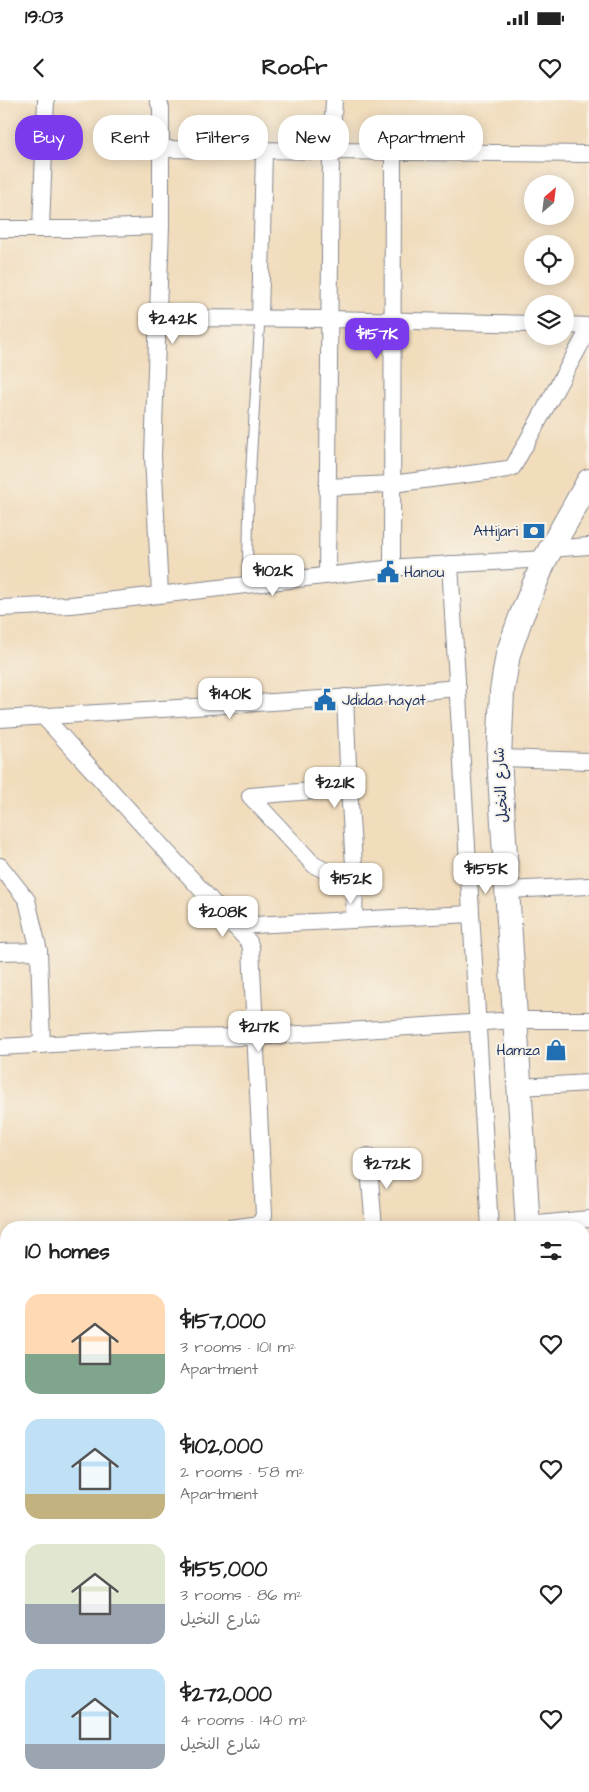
<!DOCTYPE html>
<meta charset="utf-8">
<style>
:root{--surface:#fff;--page:#f2f2f2;--text:#222;--muted:#767676;--accent:#7c3aed}
body{margin:0;font-family:"Architects Daughter","Playpen Sans Arabic",sans-serif;background:var(--page);color:var(--text);height:100vh;display:flex;flex-direction:column;font-size:19px;white-space:nowrap}
*{box-sizing:border-box;margin:0}
p{font-size:16px;color:var(--muted)}
.icon{flex:none;width:28px;height:28px;fill:none;stroke:currentColor;stroke-width:2;stroke-linecap:round;stroke-linejoin:round}
.map{position:relative;flex:1;overflow:hidden}
.details{position:absolute;left:0px;top:1121px;width:590px;height:571px;display:flex;flex-direction:column;background:var(--surface);border-radius:20px 20px 0 0;box-shadow:0 2px 12px #0003}
.details>*{flex:none}
.banner{position:absolute;left:15px;top:15px;width:560px;height:45px;display:flex;gap:10px}
.needle{width:32px;rotate:28deg}
.tools{position:absolute;left:524px;top:75px;display:grid;gap:10px}
.tools a{display:grid;place-items:center;width:50px;height:50px;border-radius:50%;background:var(--surface);box-shadow:0 2px 12px #0003;font-size:25px}
.price{position:absolute;translate:-50% -42px;padding:0 11px;border-radius:10px;background:#fff;color:#222;font-size:16px;line-height:32px;filter:drop-shadow(0 1px 2px #0008)}
.price::after{content:'';position:absolute;left:50%;top:30px;width:15px;height:11px;margin-left:-8px;background:inherit;clip-path:polygon(0 0,100% 0,50% 100%)}
.price.current{background:var(--accent);color:#fff}
ul{padding:0;list-style:none}
li{display:flex;align-items:center;gap:15px;height:125px;padding:0 25px}
li span{display:grid;place-items:center;flex:none;width:140px;height:100px;border-radius:15px;color:#555}
li>.icon{margin-inline-start:auto}
span .icon{width:60px;height:60px;fill:#fffc;stroke-width:1}
li b{font-size:21px}
h2{display:flex;justify-content:space-between;align-items:center;height:60px;padding:0 25px;font-size:21px}
.tag{padding:0 18px;border-radius:20px;background:var(--surface);box-shadow:0 2px 12px #0003;font-size:18px;line-height:45px}
.tag.current{background:var(--accent);color:#fff}
.status{display:flex;justify-content:space-between;align-items:center;height:35px;padding:0 25px;background:var(--surface);direction:ltr}
.status svg{height:14px;fill:currentColor}
header{display:flex;justify-content:space-between;align-items:center;height:65px;padding:0 25px;background:var(--surface);font-size:22px;font-weight:800}
.map>svg:first-child{display:block}
</style>
<div class="status"><b>19:03</b><svg viewBox="0 0 49 12"><path d="M0 12V9h3v3zM5 12V6h3v6zM10 12V3h3v9zM15 12V0h3v12zM26 1h20v11H26zM47 4h2v5h-2z"/></svg></div>
<header><svg class="icon" aria-label="back" viewBox="0 0 24 24"><path d="M15 5l-7 7 7 7"/></svg>Roofr<svg class="icon" aria-label="heart" viewBox="0 0 24 24"><path d="M12 20l-8-8c-3-5 5-10 8-4 3-6 11-1 8 4z"/></svg></header>
<div class="map">
<svg width="589" height="1692" viewBox="0 0 589 1692">
<rect width="100%" height="100%" fill="#f7f3e8"/>
<filter id="ink" filterUnits="userSpaceOnUse"><feTurbulence type="fractalNoise" baseFrequency=".02" numOctaves="2"/><feDisplacementMap in="SourceGraphic" scale="10" xChannelSelector="R" yChannelSelector="G"/><feConvolveMatrix kernelMatrix="1 2 1 2 8 2 1 2 1" color-interpolation-filters="sRGB"/></filter>
<filter id="wash" filterUnits="userSpaceOnUse"><feTurbulence type="fractalNoise" baseFrequency=".0096" numOctaves="4" result="noise"/><feDisplacementMap in="SourceGraphic" scale="20" xChannelSelector="R" yChannelSelector="G"/><feGaussianBlur stdDeviation="1.12" result="paint"/><feColorMatrix in="noise" values="0 0 0 0 0 0 0 0 0 0 0 0 0 0 0 0 0 1.4 0 .05"/><feComposite in="paint" operator="in"/></filter>
<g filter="url(#wash)">
<rect width="100%" height="100%" fill="#f1dcbc"/>
</g>
<g filter="url(#ink)">
<g fill="none" stroke-linecap="round" stroke-linejoin="round">
<g stroke="#86868d" stroke-width="11">
<polyline id="service" points="247,484 249,397 260,218"/>
</g>
<g stroke="#86868d" stroke-width="18">
<g id="minor">
<polyline points="158,0 161,8 161,126 153,356 160,494"/>
<polyline points="160,49 589,54"/>
<polyline points="41,128 46,0"/>
<polyline points="0,129 77,129 161,126"/>
<polyline points="158,218 329,219 532,224"/>
<polyline points="260,218 264,51"/>
<polyline points="565,225 589,226"/>
<polyline points="327,387 392,384 508,369 513,367 589,229"/>
<polyline points="550,449 589,446"/>
<polyline points="450,464 490,1128"/>
<polyline points="392,467 393,52"/>
<polyline points="327,475 331,52 334,0"/>
<polyline points="0,508 71,505 402,467 545,459"/>
<polyline points="345,597 349,688 355,780 354,820"/>
<polyline points="44,617 249,842 251,848 264,1115 260,1124 230,1128"/>
<polyline points="0,619 353,597 458,588"/>
<polyline points="499,658 589,661"/>
<polyline points="349,688 250,696 314,765 326,771 355,780"/>
<polyline points="0,766 27,800 39,851 42,945"/>
<polyline points="507,790 589,786"/>
<polyline points="233,826 471,814"/>
<polyline points="0,852 39,851"/>
<polyline points="0,947 159,938 256,937 516,920 589,920"/>
<polyline points="520,987 589,983"/>
<polyline points="368,1056 374,1128"/>
<polyline points="528,1125 589,1119"/>
<polyline points="0,1242 6,1241"/>
<polyline points="584,1243 589,1242"/>
<polyline points="584,1368 589,1368"/>
<polyline points="0,1384 6,1384"/>
<polyline points="584,1448 589,1448"/>
<polyline points="0,1609 6,1609"/>
<polyline points="584,1668 589,1667"/>
<polyline points="96,1686 97,1692"/>
<polyline points="229,1686 230,1692"/>
</g>
</g>
<g stroke="#86868d" stroke-width="26">
<g id="secondary">
<polyline points="528,1128 499,658 502,591 508,554 521,517 545,459 589,381"/>
<polyline points="562,1686 563,1692"/>
</g>
</g>
<use href="#service" stroke="#fff" stroke-width="9"/>
<use href="#minor" stroke="#fff" stroke-width="16"/>
<use href="#secondary" stroke="#fff" stroke-width="24"/>
</g>
</g>
<defs>
<g id="bank-bare" transform="scale(1.725)"><path d="M-6-4H6V4H-6ZM0-2.3a2.3 2.3 0 1 0 0 4.6a2.3 2.3 0 1 0 0-4.6Z" fill="#1f6fb2" stroke="#f7f3e8" stroke-width="2.5" paint-order="stroke"/></g>
<g id="civic-bare" transform="scale(1.725)"><path d="M-.6-6.5H3V-4.5H.6V-3L4-1V1h2V6H-6V1h2V-1L-.6-3ZM-1.2 2.5V6h2.4V2.5Z" fill="#1f6fb2" stroke="#f7f3e8" stroke-width="2.5" paint-order="stroke"/></g>
<g id="shop-bare" transform="scale(1.725)"><path d="M-5-2.5h2.3a2.7 3.5 0 0 1 5.4 0H5L5.5 6h-11ZM-1.5-2.5h3a1.5 2.3 0 0 0-3 0Z" fill="#1f6fb2" stroke="#f7f3e8" stroke-width="2.5" paint-order="stroke"/></g>
</defs>
<g fill-rule="evenodd">
<use href="#bank-bare" x="534" y="431"/>
<use href="#civic-bare" x="388" y="472"/>
<use href="#civic-bare" x="325" y="600"/>
<use href="#shop-bare" x="556" y="950"/>
</g>
<g text-anchor="middle" dominant-baseline="central" stroke-width="4" stroke-linejoin="round" paint-order="stroke">
<g font-size="15" fill="#1b2f5e" stroke="#f7f3e8" text-anchor="end">
<text x="518" y="431">Attijari</text>
<text x="404" y="472" text-anchor="start">Hanou</text>
<text x="342" y="600" text-anchor="start">Jdidaa hayat</text>
<text x="540" y="950">Hamza</text>
</g>
<g font-size="15" fill="#1b2f5e" stroke="#f7f3e8">
<text transform="translate(501 685) rotate(-93)">شارع النخيل</text>
</g>
</g>
</svg>
<div class="tools">
<a><svg class="needle" viewBox="-14 -14 28 28"><path d="M0-13l5 13h-10z" fill="#e53935"/><path d="M0 13l5-13h-10z" fill="#767676"/></svg></a>
<a><svg class="icon" aria-label="locate" viewBox="0 0 24 24"><circle cx="12" cy="12" r="6"/><path d="M12 2v4M12 18v4M2 12h4M18 12h4"/></svg></a>
<a><svg class="icon" aria-label="layers" viewBox="0 0 24 24"><path d="M12 4l9 5-9 5-9-5zM3 14l9 5 9-5"/></svg></a>
</div>
<b class="price" style="left:173px;top:245px">$242K</b>
<b class="price current" style="left:377px;top:260px">$157K</b>
<b class="price" style="left:273px;top:497px">$102K</b>
<b class="price" style="left:230px;top:620px">$140K</b>
<b class="price" style="left:335px;top:709px">$221K</b>
<b class="price" style="left:486px;top:795px">$155K</b>
<b class="price" style="left:351px;top:805px">$152K</b>
<b class="price" style="left:223px;top:838px">$208K</b>
<b class="price" style="left:259px;top:953px">$217K</b>
<b class="price" style="left:387px;top:1090px">$272K</b>
<div class="banner">
<a class="tag current">Buy</a>
<a class="tag">Rent</a>
<a class="tag">Filters</a>
<a class="tag">New</a>
<a class="tag">Apartment</a>
</div>
<section class="details">
<h2>10 homes<svg class="icon" aria-label="filters" viewBox="0 0 24 24"><path d="M4 7h16M4 17h16"/><circle cx="9" cy="7" r="2"/><circle cx="15" cy="17" r="2"/></svg></h2>
<ul>
<li><span style="background:linear-gradient(#ffd9b3 60%,#7fa58c 0)"><svg class="icon" aria-label="home" viewBox="0 0 24 24"><path d="M3 11l9-7 9 7M6 9v11h12V9"/></svg></span><div><b>$157,000</b><p>3 rooms · 101 m²</p><p>Apartment</p></div><svg class="icon" aria-label="heart" viewBox="0 0 24 24"><path d="M12 20l-8-8c-3-5 5-10 8-4 3-6 11-1 8 4z"/></svg></li>
<li><span style="background:linear-gradient(#bfe0f5 75%,#c2b280 0)"><svg class="icon" aria-label="home" viewBox="0 0 24 24"><path d="M3 11l9-7 9 7M6 9v11h12V9"/></svg></span><div><b>$102,000</b><p>2 rooms · 58 m²</p><p>Apartment</p></div><svg class="icon" aria-label="heart" viewBox="0 0 24 24"><path d="M12 20l-8-8c-3-5 5-10 8-4 3-6 11-1 8 4z"/></svg></li>
<li><span style="background:linear-gradient(#dfe7d0 60%,#9aa5b1 0)"><svg class="icon" aria-label="home" viewBox="0 0 24 24"><path d="M3 11l9-7 9 7M6 9v11h12V9"/></svg></span><div><b>$155,000</b><p>3 rooms · 86 m²</p><p>شارع النخيل</p></div><svg class="icon" aria-label="heart" viewBox="0 0 24 24"><path d="M12 20l-8-8c-3-5 5-10 8-4 3-6 11-1 8 4z"/></svg></li>
<li><span style="background:linear-gradient(#bfe0f5 75%,#9aa5b1 0)"><svg class="icon" aria-label="home" viewBox="0 0 24 24"><path d="M3 11l9-7 9 7M6 9v11h12V9"/></svg></span><div><b>$272,000</b><p>4 rooms · 140 m²</p><p>شارع النخيل</p></div><svg class="icon" aria-label="heart" viewBox="0 0 24 24"><path d="M12 20l-8-8c-3-5 5-10 8-4 3-6 11-1 8 4z"/></svg></li>
</ul>
</section>
</div>
